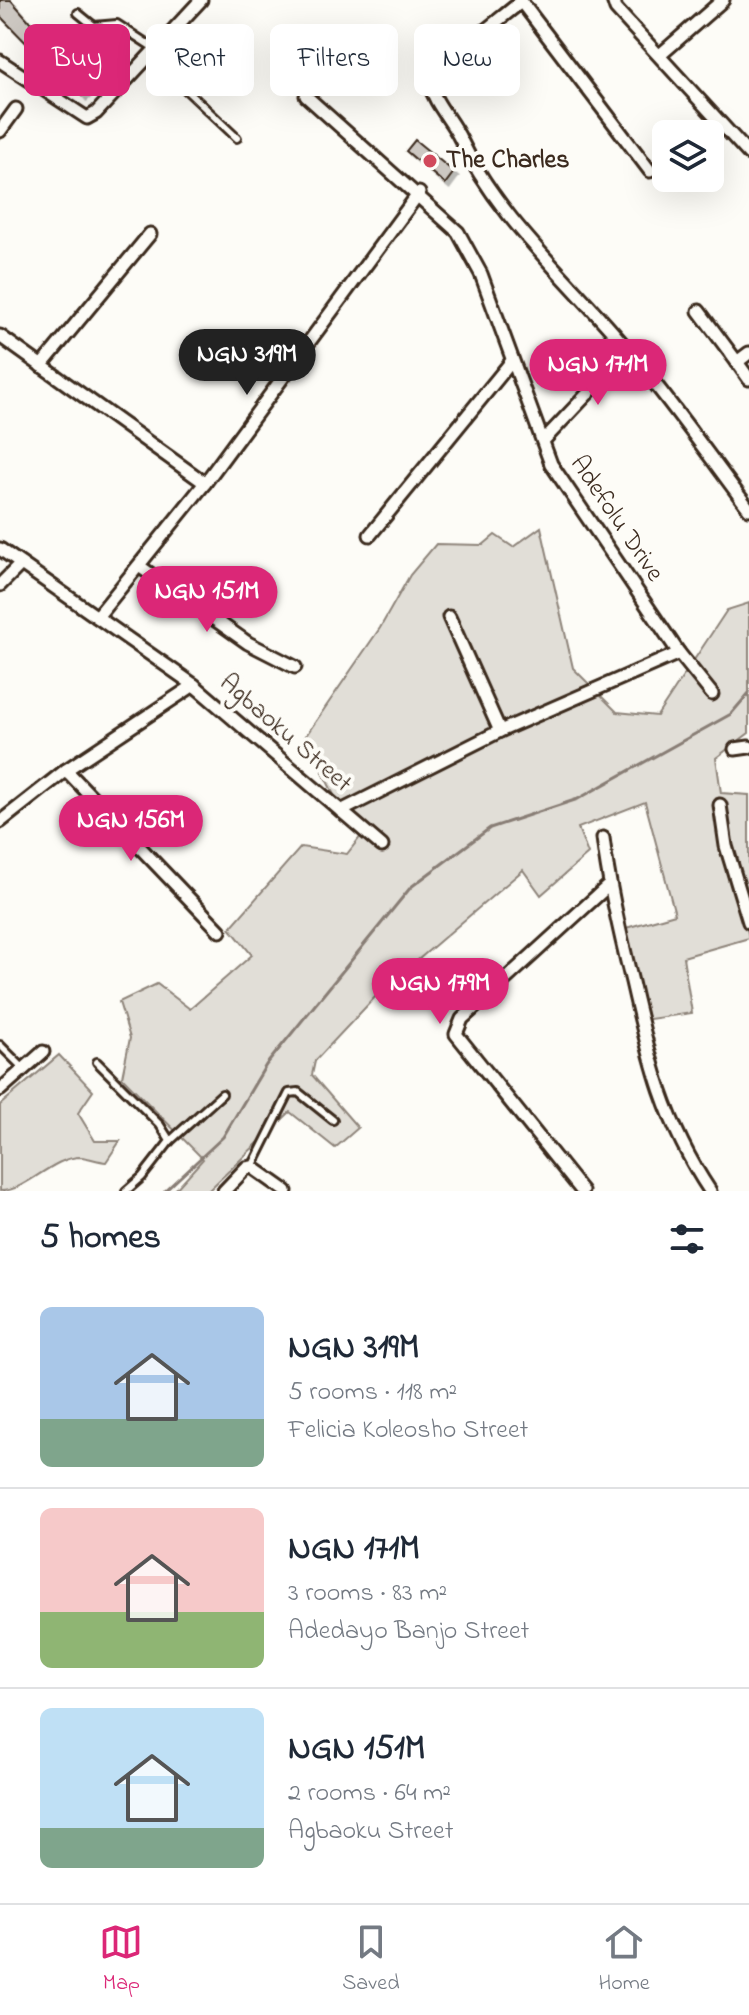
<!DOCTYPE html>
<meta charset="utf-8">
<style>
:root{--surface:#fff;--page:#f2f2f3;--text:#1f2937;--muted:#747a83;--line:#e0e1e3;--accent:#db2777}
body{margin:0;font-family:"Indie Flower",sans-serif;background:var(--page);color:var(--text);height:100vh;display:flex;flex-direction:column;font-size:30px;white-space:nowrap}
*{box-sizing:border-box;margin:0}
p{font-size:26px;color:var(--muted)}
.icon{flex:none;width:44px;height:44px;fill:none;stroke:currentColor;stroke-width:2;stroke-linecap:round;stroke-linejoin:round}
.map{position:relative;height:1191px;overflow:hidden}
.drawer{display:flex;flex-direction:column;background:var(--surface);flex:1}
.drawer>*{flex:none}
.banner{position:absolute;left:24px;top:24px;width:702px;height:72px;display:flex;gap:16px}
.buttons{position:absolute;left:652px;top:120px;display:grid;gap:16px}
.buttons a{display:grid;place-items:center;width:72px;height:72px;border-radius:12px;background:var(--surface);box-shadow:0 8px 32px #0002;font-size:40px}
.price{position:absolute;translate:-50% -68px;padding:0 18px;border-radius:28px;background:var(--accent);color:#fff;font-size:26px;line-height:52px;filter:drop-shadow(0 2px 4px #0008)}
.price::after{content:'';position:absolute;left:50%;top:48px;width:24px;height:18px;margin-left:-12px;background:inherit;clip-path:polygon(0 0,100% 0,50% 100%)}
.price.active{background:#222;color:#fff}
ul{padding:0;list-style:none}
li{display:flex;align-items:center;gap:24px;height:200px;padding:0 40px}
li+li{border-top:2px solid var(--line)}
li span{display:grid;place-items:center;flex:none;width:224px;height:160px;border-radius:12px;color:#555}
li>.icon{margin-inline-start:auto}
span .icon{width:96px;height:96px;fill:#fffc;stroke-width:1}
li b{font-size:34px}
h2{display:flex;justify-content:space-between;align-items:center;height:96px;padding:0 40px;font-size:34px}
.tag{padding:0 28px;border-radius:12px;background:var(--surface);box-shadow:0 8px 32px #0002;font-size:28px;line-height:72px}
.tag.active{background:var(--accent);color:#fff}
.tabs{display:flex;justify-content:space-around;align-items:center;height:112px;border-top:2px solid var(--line);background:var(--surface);font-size:22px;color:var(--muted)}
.tabs a{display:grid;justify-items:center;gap:4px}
.tabs .active{color:var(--accent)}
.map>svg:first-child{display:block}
</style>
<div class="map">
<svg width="749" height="1191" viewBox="0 0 749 1191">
<defs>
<filter id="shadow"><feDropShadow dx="4.5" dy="4.5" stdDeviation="0" flood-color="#0004"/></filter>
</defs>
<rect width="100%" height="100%" fill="#fdfcf7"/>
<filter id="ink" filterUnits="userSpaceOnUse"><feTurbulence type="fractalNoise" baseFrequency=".0125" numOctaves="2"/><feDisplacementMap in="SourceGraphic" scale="16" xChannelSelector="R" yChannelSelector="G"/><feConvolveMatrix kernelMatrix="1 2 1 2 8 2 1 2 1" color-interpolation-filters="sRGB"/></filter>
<g filter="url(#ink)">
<g fill="#e1ded7" stroke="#8e847a" stroke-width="2">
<polygon points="541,527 573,668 617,712 657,716 727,610 749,603 749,733 716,758 721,793 749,795 749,888 740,896 749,938 683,957 692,1013 643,1020 619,930 675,914 645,802 578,828 588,854 541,895 523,870 377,995 315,1061 312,1075 358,1128 335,1148 290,1112 208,1191 174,1191 203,1159 122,1077 130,1038 119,1002 157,984 190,1009 252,955 230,928 301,847 347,854 368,827 335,797 305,737 380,628 410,575 436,544 483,545 495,535 513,547"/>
<path d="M59,1055L93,1091L78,1113L95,1141H120L106,1162C98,1161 89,1158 81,1157C51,1157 28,1191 0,1191V1105Z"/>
</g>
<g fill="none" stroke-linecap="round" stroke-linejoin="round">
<polyline stroke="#887d74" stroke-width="3" points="165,1191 223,1137 266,1065 411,887 490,828 578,799 731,714 749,693"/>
</g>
<g fill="#cdc8c2" stroke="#3b2a1e" stroke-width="2" filter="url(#shadow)">
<polygon points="0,0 11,0 45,39 50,34 79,73 84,69 97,83 82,96 72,84 69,87 38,50 35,52 0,16"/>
<polygon points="415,140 454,172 445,184 406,151"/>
</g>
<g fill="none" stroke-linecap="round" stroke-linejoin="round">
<g stroke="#3b2a1e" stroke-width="12">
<g id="lane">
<polyline points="78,13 94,26 117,24 154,48"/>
<polyline points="148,54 237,138"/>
<polyline points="0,1045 24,1069"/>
<polyline points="97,1062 160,1125 170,1141 142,1177 126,1191"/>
<polyline points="170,1141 222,1094"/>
<polyline points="252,1167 289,1093 298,1092 333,1120"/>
</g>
</g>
<g stroke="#3b2a1e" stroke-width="17">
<g id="street">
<polyline points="520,0 650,171"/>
<polyline points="613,0 616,9 749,154"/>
<path d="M522,1L436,70L429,82C435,105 451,119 461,140C499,220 571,281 627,349C670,400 709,456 749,509"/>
<polyline points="660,55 723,0"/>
<polyline points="0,61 87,118 96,113 201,0"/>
<polyline points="306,96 458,232 481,274 551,464 679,653 712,694"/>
<polyline points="0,131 16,109"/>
<polyline points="699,311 737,362 749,353"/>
<polyline points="0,336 205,483"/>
<polyline points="737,362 749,379"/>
<polyline points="41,366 150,234"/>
<polyline points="543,441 629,350"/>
<polyline points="370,535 511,362"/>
<polyline points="0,549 194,685 382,846"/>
<polyline points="139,566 248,643 295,667"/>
<polyline points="0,585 21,564"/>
<polyline points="97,617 205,483 419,193"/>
<polyline points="449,617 500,731"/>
<polyline points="735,749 749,747"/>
<polyline points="66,770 220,931"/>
<polyline points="720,805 726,846 749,922"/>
<polyline points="341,811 500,731 679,653"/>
<polyline points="0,822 66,770 194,685"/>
<path d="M603,838C609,887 620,934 632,982C650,1061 664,1122 710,1191"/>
<polyline points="0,1090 43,1052"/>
<polyline points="224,1191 246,1168 252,1167 286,1191"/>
<polyline points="582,1191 456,1034 462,1019 609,885"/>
</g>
</g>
<use href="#lane" stroke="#fdfcf7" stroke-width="6"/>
<use href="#street" stroke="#fdfcf7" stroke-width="11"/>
</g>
</g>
<circle fill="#d1495b" stroke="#fdfcf7" stroke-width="3" cx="430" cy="161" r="8"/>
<g text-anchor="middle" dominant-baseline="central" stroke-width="8" stroke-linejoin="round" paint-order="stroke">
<g font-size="26" font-weight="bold" fill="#3b2a1e" stroke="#fdfcf7" text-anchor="start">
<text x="446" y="161">The Charles</text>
</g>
<g font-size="26" fill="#3b2a1e" stroke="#fdfcf7">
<text transform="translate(616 519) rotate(56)">Adefolu Drive</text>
<text transform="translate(285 734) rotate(41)">Agbaoku Street</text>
</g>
</g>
</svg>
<div class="buttons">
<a><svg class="icon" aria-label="layers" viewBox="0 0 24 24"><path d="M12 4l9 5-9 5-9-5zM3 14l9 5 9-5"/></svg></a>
</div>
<b class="price active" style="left:247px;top:397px">NGN 319M</b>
<b class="price" style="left:598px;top:407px">NGN 171M</b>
<b class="price" style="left:207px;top:634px">NGN 151M</b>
<b class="price" style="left:131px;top:863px">NGN 156M</b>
<b class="price" style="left:440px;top:1026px">NGN 179M</b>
<div class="banner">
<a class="tag active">Buy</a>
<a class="tag">Rent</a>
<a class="tag">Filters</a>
<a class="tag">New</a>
</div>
</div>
<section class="drawer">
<h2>5 homes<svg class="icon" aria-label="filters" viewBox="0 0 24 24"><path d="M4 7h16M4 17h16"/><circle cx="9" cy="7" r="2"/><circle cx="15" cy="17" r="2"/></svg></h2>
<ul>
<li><span style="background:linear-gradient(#a9c7e8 70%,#7fa58c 0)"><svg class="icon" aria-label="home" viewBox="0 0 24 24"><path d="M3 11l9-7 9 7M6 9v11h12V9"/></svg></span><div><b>NGN 319M</b><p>5 rooms · 118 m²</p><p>Felicia Koleosho Street</p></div></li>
<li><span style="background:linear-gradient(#f6c9c9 65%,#8fb573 0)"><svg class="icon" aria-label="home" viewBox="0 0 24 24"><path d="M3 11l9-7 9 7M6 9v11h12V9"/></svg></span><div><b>NGN 171M</b><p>3 rooms · 83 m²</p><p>Adedayo Banjo Street</p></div></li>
<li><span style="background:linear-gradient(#bfe0f5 75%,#7fa58c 0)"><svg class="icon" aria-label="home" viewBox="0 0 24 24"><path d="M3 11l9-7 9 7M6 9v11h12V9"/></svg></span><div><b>NGN 151M</b><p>2 rooms · 64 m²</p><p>Agbaoku Street</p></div></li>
</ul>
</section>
<nav class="tabs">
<a class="active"><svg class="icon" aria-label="map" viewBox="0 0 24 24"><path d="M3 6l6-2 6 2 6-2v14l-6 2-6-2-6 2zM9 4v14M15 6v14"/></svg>Map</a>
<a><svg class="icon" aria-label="saved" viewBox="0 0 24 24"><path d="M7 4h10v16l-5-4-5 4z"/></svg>Saved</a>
<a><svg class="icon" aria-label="home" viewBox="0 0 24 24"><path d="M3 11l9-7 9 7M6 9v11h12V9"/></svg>Home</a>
</nav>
